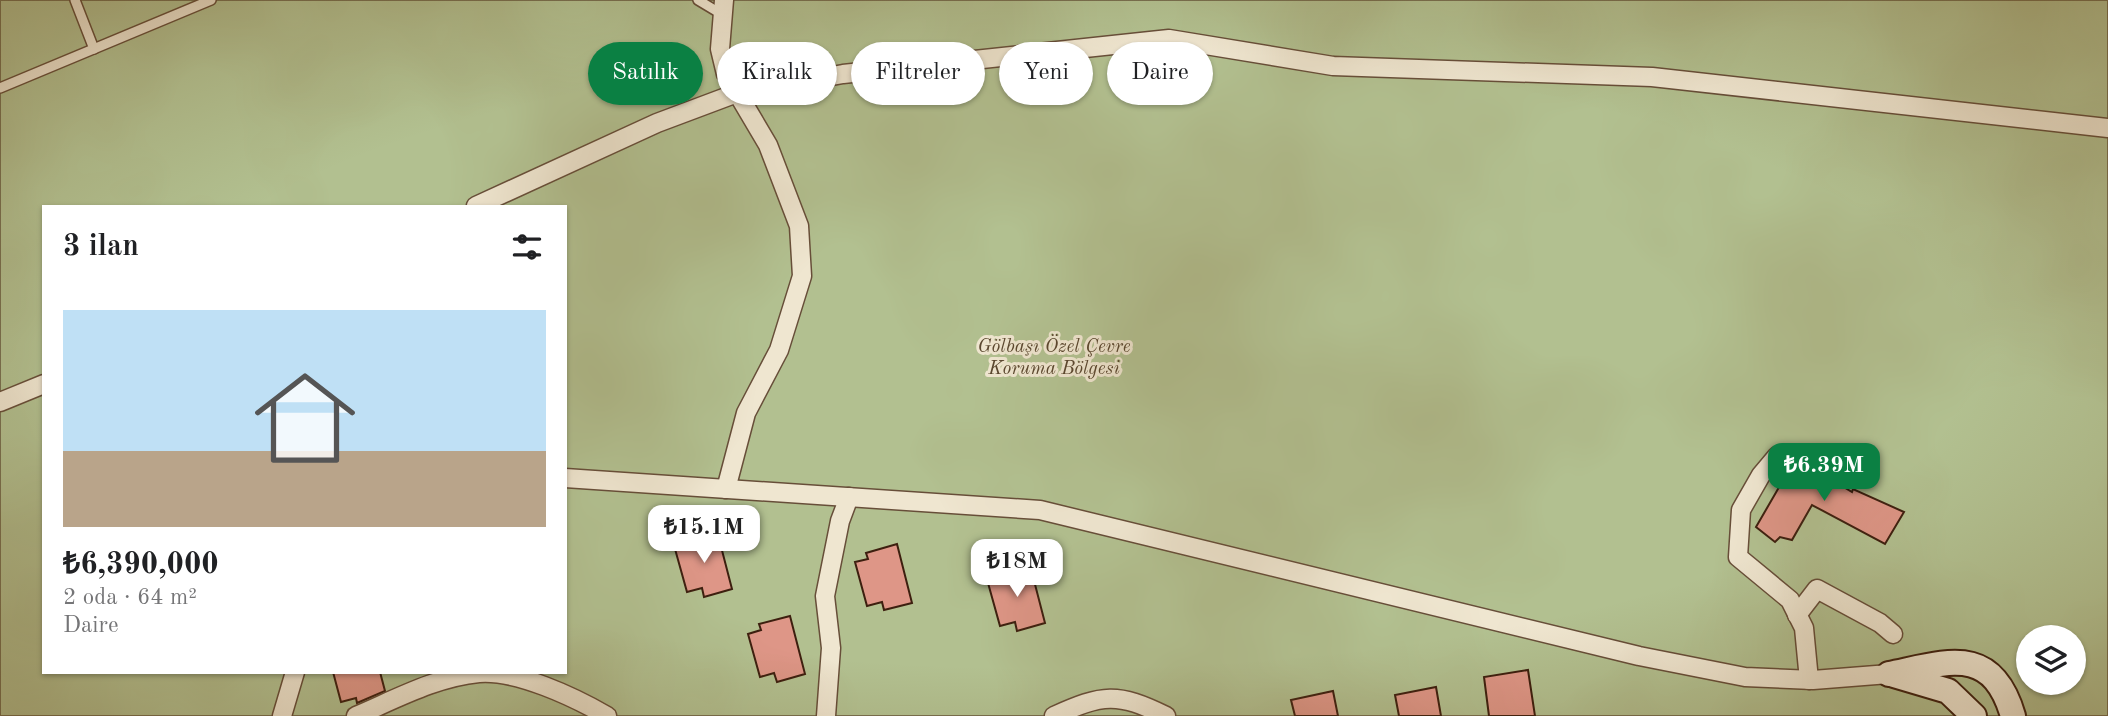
<!DOCTYPE html>
<html lang="tr">
<meta charset="utf-8">
<style>
:root{--surface:#fff;--page:#f2f2f2;--text:#202124;--muted:#757577;--accent:#0b8043}
body{margin:0;font-family:"Old Standard TT",serif;background:var(--page);color:var(--text);height:100vh;display:flex;flex-direction:column;font-size:26px;white-space:nowrap}
*{box-sizing:border-box;margin:0}
p{font-size:23px;color:var(--muted)}
.icon{flex:none;width:38px;height:38px;fill:none;stroke:currentColor;stroke-width:2;stroke-linecap:round;stroke-linejoin:round}
.map{position:relative;flex:1;overflow:hidden}
.sheet{position:absolute;left:42px;top:205px;width:525px;height:469px;display:flex;flex-direction:column;background:var(--surface);border-radius:0px;box-shadow:0 2px 5px #0004}
.sheet>*{flex:none}
.banner{position:absolute;left:588px;top:42px;width:665px;height:63px;display:flex;gap:14px}
.controls{position:absolute;left:2016px;top:625px;display:grid;gap:14px}
.controls a{display:grid;place-items:center;width:70px;height:70px;border-radius:50%;background:var(--surface);box-shadow:0 2px 5px #0004;font-size:35px}
.price{position:absolute;translate:-50% -60px;padding:0 16px;border-radius:14px;background:#fff;color:#222;font-size:23px;line-height:46px;filter:drop-shadow(0 2px 4px #0008)}
.price::after{content:'';position:absolute;left:50%;top:42px;width:21px;height:16px;margin-left:-10px;background:inherit;clip-path:polygon(0 0,100% 0,50% 100%)}
.price.selected{background:var(--accent);color:#fff}
ul{padding:0;list-style:none}
li{display:grid;align-content:center;gap:14px;height:371px;padding:0 21px}
li span{display:grid;place-items:center;height:217px;border-radius:0px;color:#555}
li>.icon{margin-inline-start:auto}
span .icon{width:126px;height:126px;fill:#fffc;stroke-width:1}
li b{font-size:30px}
h2{display:flex;justify-content:space-between;align-items:center;height:84px;padding:0 21px;font-size:30px}
.pill{padding:0 24px;border-radius:32px;background:var(--surface);box-shadow:0 2px 5px #0004;font-size:24px;line-height:63px}
.pill.selected{background:var(--accent);color:#fff}
.map>svg:first-child{display:block}
</style>
<div class="map">
<svg width="2108" height="716" viewBox="0 0 2108 716">
<rect width="100%" height="100%" fill="#e6d9b7"/>
<filter id="stains"><feTurbulence type="fractalNoise" baseFrequency=".00286" numOctaves="4"/><feColorMatrix values="0 0 0 0 .2 0 0 0 0 .09 0 0 0 0 .02 0 0 0 .5 -.17"/></filter>
<radialGradient id="worn" r=".72"><stop offset=".6" stop-color="#630" stop-opacity="0"/><stop offset="1" stop-color="#630" stop-opacity=".3"/></radialGradient>
<path fill="#b2c090" stroke="#787050" stroke-width="2" fill-rule="evenodd" d="M0,0H2108V716H0ZM44,206H565V672H44ZM2028,637H2074V682H2028Z"/>
<g fill="#de9687" stroke="#3d1f0f" stroke-width="2">
<polygon points="1800,451 1833,467 1829,478 1852,492 1853,489 1904,512 1885,544 1812,505 1792,540 1780,537 1775,542 1756,527"/>
<polygon points="717,531 732,589 704,597 702,588 687,592 675,549 688,545 686,539"/>
<polygon points="897,544 912,603 884,610 882,602 867,606 855,562 868,559 866,553"/>
<polygon points="1030,565 1045,623 1017,631 1015,622 1000,626 988,583 1001,579 999,573"/>
<polygon points="790,616 805,674 777,682 774,673 760,677 748,634 761,630 759,624"/>
<polygon points="1528,670 1535,716 1489,716 1484,677"/>
<polygon points="333,672 380,672 385,691 357,703 356,698 341,702"/>
<polygon points="1436,687 1441,716 1399,716 1395,695"/>
<polygon points="1333,691 1338,716 1295,716 1291,700"/>
</g>
<g fill="none" stroke-linecap="round" stroke-linejoin="round">
<g stroke="#674e39" stroke-width="12">
<g id="lane">
<polyline points="75,0 94,49"/>
<polyline points="698,0 723,15"/>
<polyline points="0,88 211,0"/>
</g>
</g>
<g stroke="#674e39" stroke-width="21">
<g id="street">
<polyline points="724,0 720,49 726,74 768,145 799,226 802,276 779,350 746,413 726,489"/>
<polyline points="476,206 657,123 737,93 843,74 1169,39 1333,66 1652,77 2108,128"/>
<polyline points="0,402 44,384"/>
<polyline points="1777,456 1761,475 1741,510 1738,557 1790,600 1804,628 1809,680"/>
<polyline points="565,478 1040,510 1639,656 1745,677 1813,680 1889,674"/>
<polyline points="1797,615 1817,589 1880,623 1893,634"/>
<polyline points="282,716 295,672"/>
<path d="M356,716C396,699 436,677 479,673C517,670 574,697 607,716"/>
<polyline points="826,716 831,648 825,596 840,521 849,497"/>
<path d="M1054,716C1103,694 1117,692 1166,716"/>
</g>
</g>
<g stroke="#3d1f0f" stroke-width="28">
<g id="secondary">
<path d="M1889,674C1948,662 1992,644 2013,716"/>
<polyline points="1894,675 1948,691 1974,716"/>
</g>
</g>
<use href="#lane" stroke="#efe6d0" stroke-width="9"/>
<use href="#street" stroke="#efe6d0" stroke-width="18"/>
<use href="#secondary" stroke="#efe6d0" stroke-width="24"/>
</g>
<g text-anchor="middle" dominant-baseline="central" stroke-width="6" stroke-linejoin="round" paint-order="stroke">
<g font-size="19" font-style="italic" fill="#5a472f" stroke="#efe6d0">
<text x="1054" y="347">Gölbaşı Özel Çevre<tspan x="1054" dy="22">Koruma Bölgesi</tspan></text>
</g>
</g>
<rect width="100%" height="100%" filter="url(#stains)"/>
<rect width="100%" height="100%" fill="url(#worn)"/>
</svg>
<div class="controls">
<a><svg class="icon" aria-label="layers" viewBox="0 0 24 24"><path d="M12 4l9 5-9 5-9-5zM3 14l9 5 9-5"/></svg></a>
</div>
<b class="price selected" style="left:1824px;top:503px">₺6.39M</b>
<b class="price" style="left:704px;top:565px">₺15.1M</b>
<b class="price" style="left:1017px;top:599px">₺18M</b>
<div class="banner">
<a class="pill selected">Satılık</a>
<a class="pill">Kiralık</a>
<a class="pill">Filtreler</a>
<a class="pill">Yeni</a>
<a class="pill">Daire</a>
</div>
<section class="sheet">
<h2>3 ilan<svg class="icon" aria-label="filters" viewBox="0 0 24 24"><path d="M4 7h16M4 17h16"/><circle cx="9" cy="7" r="2"/><circle cx="15" cy="17" r="2"/></svg></h2>
<ul>
<li><span style="background:linear-gradient(#bfe0f5 65%,#b9a48a 0)"><svg class="icon" aria-label="home" viewBox="0 0 24 24"><path d="M3 11l9-7 9 7M6 9v11h12V9"/></svg></span><div><b>₺6,390,000</b><p>2 oda · 64 m²</p><p>Daire</p></div></li>
</ul>
</section>
</div>
